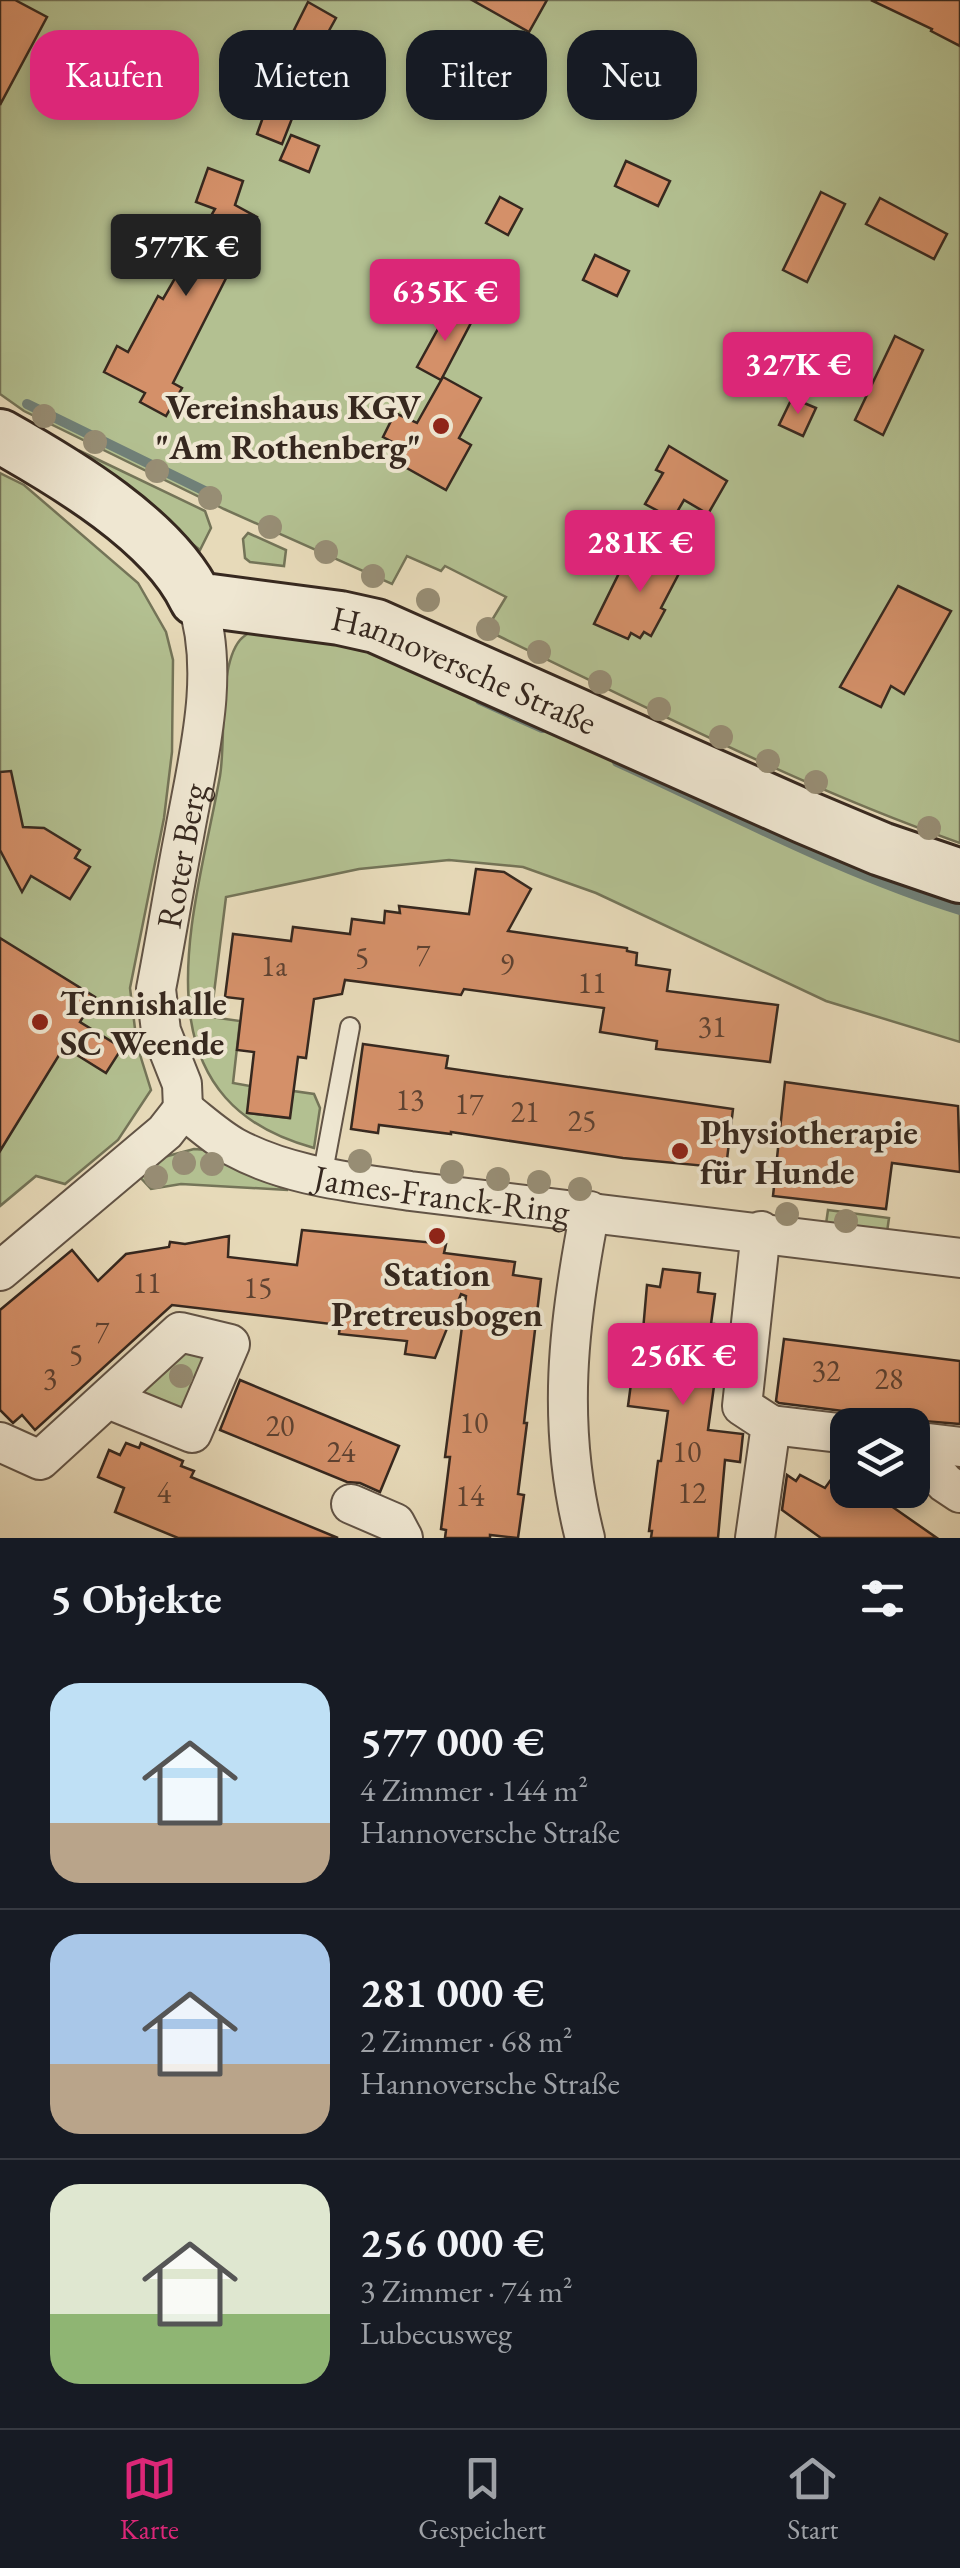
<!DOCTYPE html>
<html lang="de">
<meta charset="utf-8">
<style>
:root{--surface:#171b24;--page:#20242c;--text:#f1f3f6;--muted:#9ea1a6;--line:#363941;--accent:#db2777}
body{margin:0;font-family:"EB Garamond",serif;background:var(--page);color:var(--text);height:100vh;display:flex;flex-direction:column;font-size:38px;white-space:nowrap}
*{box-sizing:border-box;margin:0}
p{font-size:32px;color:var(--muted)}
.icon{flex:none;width:55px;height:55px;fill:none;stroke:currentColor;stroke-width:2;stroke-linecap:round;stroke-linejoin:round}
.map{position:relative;height:1538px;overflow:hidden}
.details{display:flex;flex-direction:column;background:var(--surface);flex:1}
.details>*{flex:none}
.guide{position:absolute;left:30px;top:30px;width:900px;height:90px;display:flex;gap:20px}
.tools{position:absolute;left:830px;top:1408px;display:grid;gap:20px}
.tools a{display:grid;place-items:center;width:100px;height:100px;border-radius:20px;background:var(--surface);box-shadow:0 5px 15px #0003;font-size:50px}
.price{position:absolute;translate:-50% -85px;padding:0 22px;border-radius:10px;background:var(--accent);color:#fff;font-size:32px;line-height:65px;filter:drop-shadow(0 2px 5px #0008)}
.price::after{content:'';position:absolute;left:50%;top:60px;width:30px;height:22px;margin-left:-15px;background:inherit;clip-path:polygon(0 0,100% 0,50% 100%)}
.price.current{background:#222;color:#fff}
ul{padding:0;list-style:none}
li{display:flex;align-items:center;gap:30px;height:250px;padding:0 50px}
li+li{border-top:2px solid var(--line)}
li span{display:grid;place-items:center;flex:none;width:280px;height:200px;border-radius:30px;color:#555}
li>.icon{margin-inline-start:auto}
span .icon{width:120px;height:120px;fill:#fffc;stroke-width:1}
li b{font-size:42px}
h2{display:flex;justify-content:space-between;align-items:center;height:120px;padding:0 50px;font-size:42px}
.chip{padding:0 35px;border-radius:30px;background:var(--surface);box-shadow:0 5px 15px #0003;font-size:35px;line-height:90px}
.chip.current{background:var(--accent);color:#fff}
.dock{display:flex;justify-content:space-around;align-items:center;height:140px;border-top:2px solid var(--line);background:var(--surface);font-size:28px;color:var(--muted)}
.dock a{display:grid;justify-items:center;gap:5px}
.dock .current{color:var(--accent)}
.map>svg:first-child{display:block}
</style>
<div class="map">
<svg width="960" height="1538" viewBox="0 0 960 1538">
<rect width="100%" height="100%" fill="#e7dab9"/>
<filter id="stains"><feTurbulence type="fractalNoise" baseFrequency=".002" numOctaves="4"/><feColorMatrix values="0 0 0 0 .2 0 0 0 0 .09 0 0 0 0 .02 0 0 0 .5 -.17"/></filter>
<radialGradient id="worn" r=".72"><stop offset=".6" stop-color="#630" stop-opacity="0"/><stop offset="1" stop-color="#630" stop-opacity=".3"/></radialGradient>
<g fill="#b3c091" stroke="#747458" stroke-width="2.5">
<path d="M0,0H960V843C797,786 641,704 486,630L506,597L445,566L441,571L407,556L392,584L224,509L24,411L0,394Z"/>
<polygon points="80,451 205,511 211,528 200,550 79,454"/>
<polygon points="0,473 24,485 138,583 166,632 173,660 172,752 164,818 130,988 137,1045 151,1090 118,1140 65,1184 36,1176 0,1206"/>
<polygon points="248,533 286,550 284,566 250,562 245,558 243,539"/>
<path d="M266,623L368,641L960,901V1042L826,1001L596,893L523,867L449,860L359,869L226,897L211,1017L240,1021L233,1083L250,1086L248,1113L289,1118L293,1091L314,1094L320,1108L314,1148C128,1098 196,910 220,776C226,741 218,666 240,640C246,633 258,628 266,623Z"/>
<polygon points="194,1149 207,1150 250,1175 288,1190 181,1184 151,1189 138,1175 164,1157"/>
<polygon points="828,1210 889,1218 887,1232 826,1224"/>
<polygon points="190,1348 206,1359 186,1408 176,1410 141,1395 141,1388"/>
</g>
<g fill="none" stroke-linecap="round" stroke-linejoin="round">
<g stroke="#708078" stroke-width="10">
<polyline points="27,404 217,497"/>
<polyline points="480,700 542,728"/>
<path d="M617,762C730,813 841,873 960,910"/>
</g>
</g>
<g fill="#d49069" stroke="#36281f" stroke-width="2.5">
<polygon points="0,0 15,0 47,17 0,105"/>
<polygon points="472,0 547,0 529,32"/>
<polygon points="871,0 960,0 960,46 931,31 932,29"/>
<polygon points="308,2 336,18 321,45 294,30"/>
<polygon points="508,39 530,51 513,79 492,68"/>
<polygon points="303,42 339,58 325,88 290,73"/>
<polygon points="267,106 293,116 282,144 257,134"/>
<polygon points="291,135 319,146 309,172 280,160"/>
<polygon points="626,161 670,181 658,206 615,186"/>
<polygon points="208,168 243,181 235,205 257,217 173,383 182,388 166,416 140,402 145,393 104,372 117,346 128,352 158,296 163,299 215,209 196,202"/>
<polygon points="821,192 845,204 807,282 783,270"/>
<polygon points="500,197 522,209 508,235 486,223"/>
<polygon points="880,198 947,234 934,259 866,224"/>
<polygon points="595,255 629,271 617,296 583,280"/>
<polygon points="450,307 473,319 441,380 417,367"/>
<polygon points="895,336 923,350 883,435 855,420"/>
<polygon points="443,377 481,398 459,438 471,445 446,490 396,462 404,448 383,437 395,413 417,423"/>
<polygon points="792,398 816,408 803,436 779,425"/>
<polygon points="669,446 727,481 708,514 684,500 673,519 645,504 663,473 656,470"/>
<polygon points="665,548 686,560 661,608 665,610 651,636 644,632 640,638 631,633 628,639 594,624 629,553 656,566"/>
<polygon points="898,586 951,611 904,694 891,686 881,707 840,687"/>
<polygon points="11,771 23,827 44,828 80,850 75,858 90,867 70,899 31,876 22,892 0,850 0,772"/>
<polygon points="476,869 504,872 531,889 508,931 627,948 627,951 637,953 636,965 670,970 667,991 778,1005 770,1062 656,1049 657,1041 600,1032 604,1008 464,989 461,995 345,980 342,994 314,999 306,1058 298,1057 290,1118 247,1113 254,1052 237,1050 243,999 225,997 233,934 291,941 293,927 350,934 352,919 384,923 385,911 400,913 399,906 469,914"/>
<polygon points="0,938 95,997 80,1022 122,1048 106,1073 64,1047 0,1151"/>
<polygon points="363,1044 448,1056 446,1068 733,1109 726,1168 623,1158 451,1132 451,1134 379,1125 378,1133 351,1129"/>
<polygon points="785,1082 958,1106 960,1172 892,1163 886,1209 773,1196"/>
<polygon points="302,1230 446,1244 444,1253 515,1262 513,1275 541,1279 524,1423 527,1423 518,1494 524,1495 518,1538 490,1535 490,1538 445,1538 446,1530 441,1529 450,1457 445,1457 466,1296 461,1294 435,1358 405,1354 407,1341 339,1334 340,1325 172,1305 35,1430 22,1415 13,1423 0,1410 0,1310 72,1250 98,1281 126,1254 169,1247 170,1242 185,1244 229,1236 228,1257 297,1265"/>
<polygon points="663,1269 700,1273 698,1292 715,1294 711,1324 714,1324 711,1354 715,1355 711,1385 714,1386 708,1430 743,1434 740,1462 725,1460 718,1538 651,1538 652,1531 649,1531 658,1461 661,1461 668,1411 628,1406 632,1376 639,1376 647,1285 660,1287"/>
<polygon points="784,1339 960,1361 960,1424 861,1416 851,1412 779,1403 776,1401"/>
<polygon points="240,1380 399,1446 380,1492 360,1483 347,1482 220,1430"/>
<polygon points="126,1443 139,1448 141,1443 183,1461 181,1466 194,1471 191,1477 338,1538 178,1538 115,1512 124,1488 98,1477 109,1450 120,1455"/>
<polygon points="848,1456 848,1490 892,1490 884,1501 937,1538 821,1538 782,1510 787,1475 796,1481 800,1475 825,1488"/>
</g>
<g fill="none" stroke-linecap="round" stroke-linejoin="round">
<g stroke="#625446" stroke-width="22">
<polyline id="lane" points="322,1177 350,1027"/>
</g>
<g stroke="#625446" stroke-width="42">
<g id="street">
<path id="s1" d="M183,1109C199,1121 216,1137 234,1147C287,1176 351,1182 410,1191L960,1258"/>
<path id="s2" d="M183,1109L182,1084L161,1031L156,989C166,938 174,887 184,836C197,762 222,673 196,599"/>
<polyline points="0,1271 165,1132 183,1109"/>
<polyline points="771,1425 848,1434"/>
<polyline points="912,1441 960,1447"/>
<polyline points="0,1442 40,1460 180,1332 230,1344 192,1433 108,1399"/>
<polyline points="912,1446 945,1483 960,1493"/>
<polyline points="351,1504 395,1523 403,1538"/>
<path d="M585,1538C556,1425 568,1323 590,1211"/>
<polyline points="755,1538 771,1425 742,1406 761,1231"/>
</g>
</g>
<g stroke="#36281f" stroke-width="58">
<g id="secondary">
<path id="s3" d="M0,436C64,472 164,531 196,599L340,618L376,626L805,817L881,849L960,876"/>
</g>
</g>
<use href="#lane" stroke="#efe7d2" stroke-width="18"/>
<use href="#street" stroke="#efe7d2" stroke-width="38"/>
<use href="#secondary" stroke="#efe7d2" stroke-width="52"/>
</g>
<g fill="#978d74">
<circle cx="44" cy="416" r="12"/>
<circle cx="95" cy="442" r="12"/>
<circle cx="157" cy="471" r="12"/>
<circle cx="210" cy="498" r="12"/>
<circle cx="270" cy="527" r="12"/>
<circle cx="326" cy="552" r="12"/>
<circle cx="373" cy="576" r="12"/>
<circle cx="428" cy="600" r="12"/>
<circle cx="488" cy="629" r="12"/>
<circle cx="539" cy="652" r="12"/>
<circle cx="600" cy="682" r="12"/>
<circle cx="659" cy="709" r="12"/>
<circle cx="721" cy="737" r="12"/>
<circle cx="768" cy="761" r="12"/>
<circle cx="816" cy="782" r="12"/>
<circle cx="929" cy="828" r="12"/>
<circle cx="360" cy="1161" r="12"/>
<circle cx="184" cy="1163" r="12"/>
<circle cx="212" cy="1164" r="12"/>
<circle cx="452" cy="1172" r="12"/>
<circle cx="156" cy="1177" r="12"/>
<circle cx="498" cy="1179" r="12"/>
<circle cx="539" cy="1182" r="12"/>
<circle cx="580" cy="1189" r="12"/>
<circle cx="787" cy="1214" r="12"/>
<circle cx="846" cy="1221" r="12"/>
<circle cx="181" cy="1376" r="12"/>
</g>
<g fill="#8f2418" stroke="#efe7d2" stroke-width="4">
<circle cx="441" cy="426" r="10"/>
<circle cx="40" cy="1022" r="10"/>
<circle cx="680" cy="1151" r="10"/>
<circle cx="437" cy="1236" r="10"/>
</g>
<g text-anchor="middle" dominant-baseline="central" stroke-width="8" stroke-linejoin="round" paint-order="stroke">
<g font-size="30" fill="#5e4232">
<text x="423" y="954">7</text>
<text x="362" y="957">5</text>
<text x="507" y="963">9</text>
<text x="274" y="965">1a</text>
<text x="592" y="982">11</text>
<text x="712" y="1026">31</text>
<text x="410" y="1099">13</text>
<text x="469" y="1103">17</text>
<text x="525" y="1111">21</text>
<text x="582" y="1120">25</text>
<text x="147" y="1282">11</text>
<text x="258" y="1287">15</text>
<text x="102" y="1331">7</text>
<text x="76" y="1354">5</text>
<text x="826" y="1370">32</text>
<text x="50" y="1378">3</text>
<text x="889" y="1378">28</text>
<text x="474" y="1422">10</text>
<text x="280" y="1425">20</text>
<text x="341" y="1451">24</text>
<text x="687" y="1451">10</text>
<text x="164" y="1492">4</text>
<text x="692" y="1492">12</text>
<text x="470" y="1495">14</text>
</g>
<g font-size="35" font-weight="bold" fill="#36281f" stroke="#efe7d2" text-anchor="start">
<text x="421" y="406" text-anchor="end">Vereinshaus KGV<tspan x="421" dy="40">"Am Rothenberg"</tspan></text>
<text x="60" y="1002">Tennishalle<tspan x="60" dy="40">SC Weende</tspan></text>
<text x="700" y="1131">Physiotherapie<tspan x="700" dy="40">für Hunde</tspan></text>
<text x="437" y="1273" text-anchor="middle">Station<tspan x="437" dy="40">Pretreusbogen</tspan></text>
</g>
<g font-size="35" fill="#36281f" stroke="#efe7d2">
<text stroke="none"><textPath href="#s3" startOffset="538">Hannoversche Straße</textPath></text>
<text stroke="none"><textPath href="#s2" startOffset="260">Roter Berg</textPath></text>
<text stroke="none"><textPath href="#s1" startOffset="278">James-Franck-Ring</textPath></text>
</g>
</g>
<rect width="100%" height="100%" filter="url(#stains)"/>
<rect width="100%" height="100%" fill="url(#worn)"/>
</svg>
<div class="tools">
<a><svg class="icon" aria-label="layers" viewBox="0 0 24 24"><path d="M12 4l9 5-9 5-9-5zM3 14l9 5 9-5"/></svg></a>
</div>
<b class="price current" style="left:186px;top:299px">577K €</b>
<b class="price" style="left:445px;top:344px">635K €</b>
<b class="price" style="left:798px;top:417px">327K €</b>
<b class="price" style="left:640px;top:595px">281K €</b>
<b class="price" style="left:683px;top:1408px">256K €</b>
<div class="guide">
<a class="chip current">Kaufen</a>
<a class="chip">Mieten</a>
<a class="chip">Filter</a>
<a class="chip">Neu</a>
</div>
</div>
<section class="details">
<h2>5 Objekte<svg class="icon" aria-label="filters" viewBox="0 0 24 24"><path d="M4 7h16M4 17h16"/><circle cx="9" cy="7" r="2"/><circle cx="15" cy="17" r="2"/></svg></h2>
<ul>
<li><span style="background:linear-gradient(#bfe0f5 70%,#b9a48a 0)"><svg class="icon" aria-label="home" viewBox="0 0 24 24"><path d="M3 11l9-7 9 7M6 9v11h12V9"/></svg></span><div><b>577 000 €</b><p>4 Zimmer · 144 m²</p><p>Hannoversche Straße</p></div></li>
<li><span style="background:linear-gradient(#a9c7e8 65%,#b9a48a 0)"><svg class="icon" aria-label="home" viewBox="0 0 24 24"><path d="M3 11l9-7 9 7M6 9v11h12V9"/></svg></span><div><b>281 000 €</b><p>2 Zimmer · 68 m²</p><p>Hannoversche Straße</p></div></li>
<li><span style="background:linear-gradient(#dfe7d0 65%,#8fb573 0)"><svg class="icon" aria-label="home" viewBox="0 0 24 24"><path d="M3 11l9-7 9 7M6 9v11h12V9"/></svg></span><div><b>256 000 €</b><p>3 Zimmer · 74 m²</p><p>Lubecusweg</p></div></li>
</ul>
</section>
<nav class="dock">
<a class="current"><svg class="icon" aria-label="map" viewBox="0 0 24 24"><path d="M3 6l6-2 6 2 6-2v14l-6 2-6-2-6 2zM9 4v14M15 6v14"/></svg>Karte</a>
<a><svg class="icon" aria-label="saved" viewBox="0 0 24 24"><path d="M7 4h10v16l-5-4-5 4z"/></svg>Gespeichert</a>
<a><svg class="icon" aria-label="home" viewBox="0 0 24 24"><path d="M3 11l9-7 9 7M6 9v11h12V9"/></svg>Start</a>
</nav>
